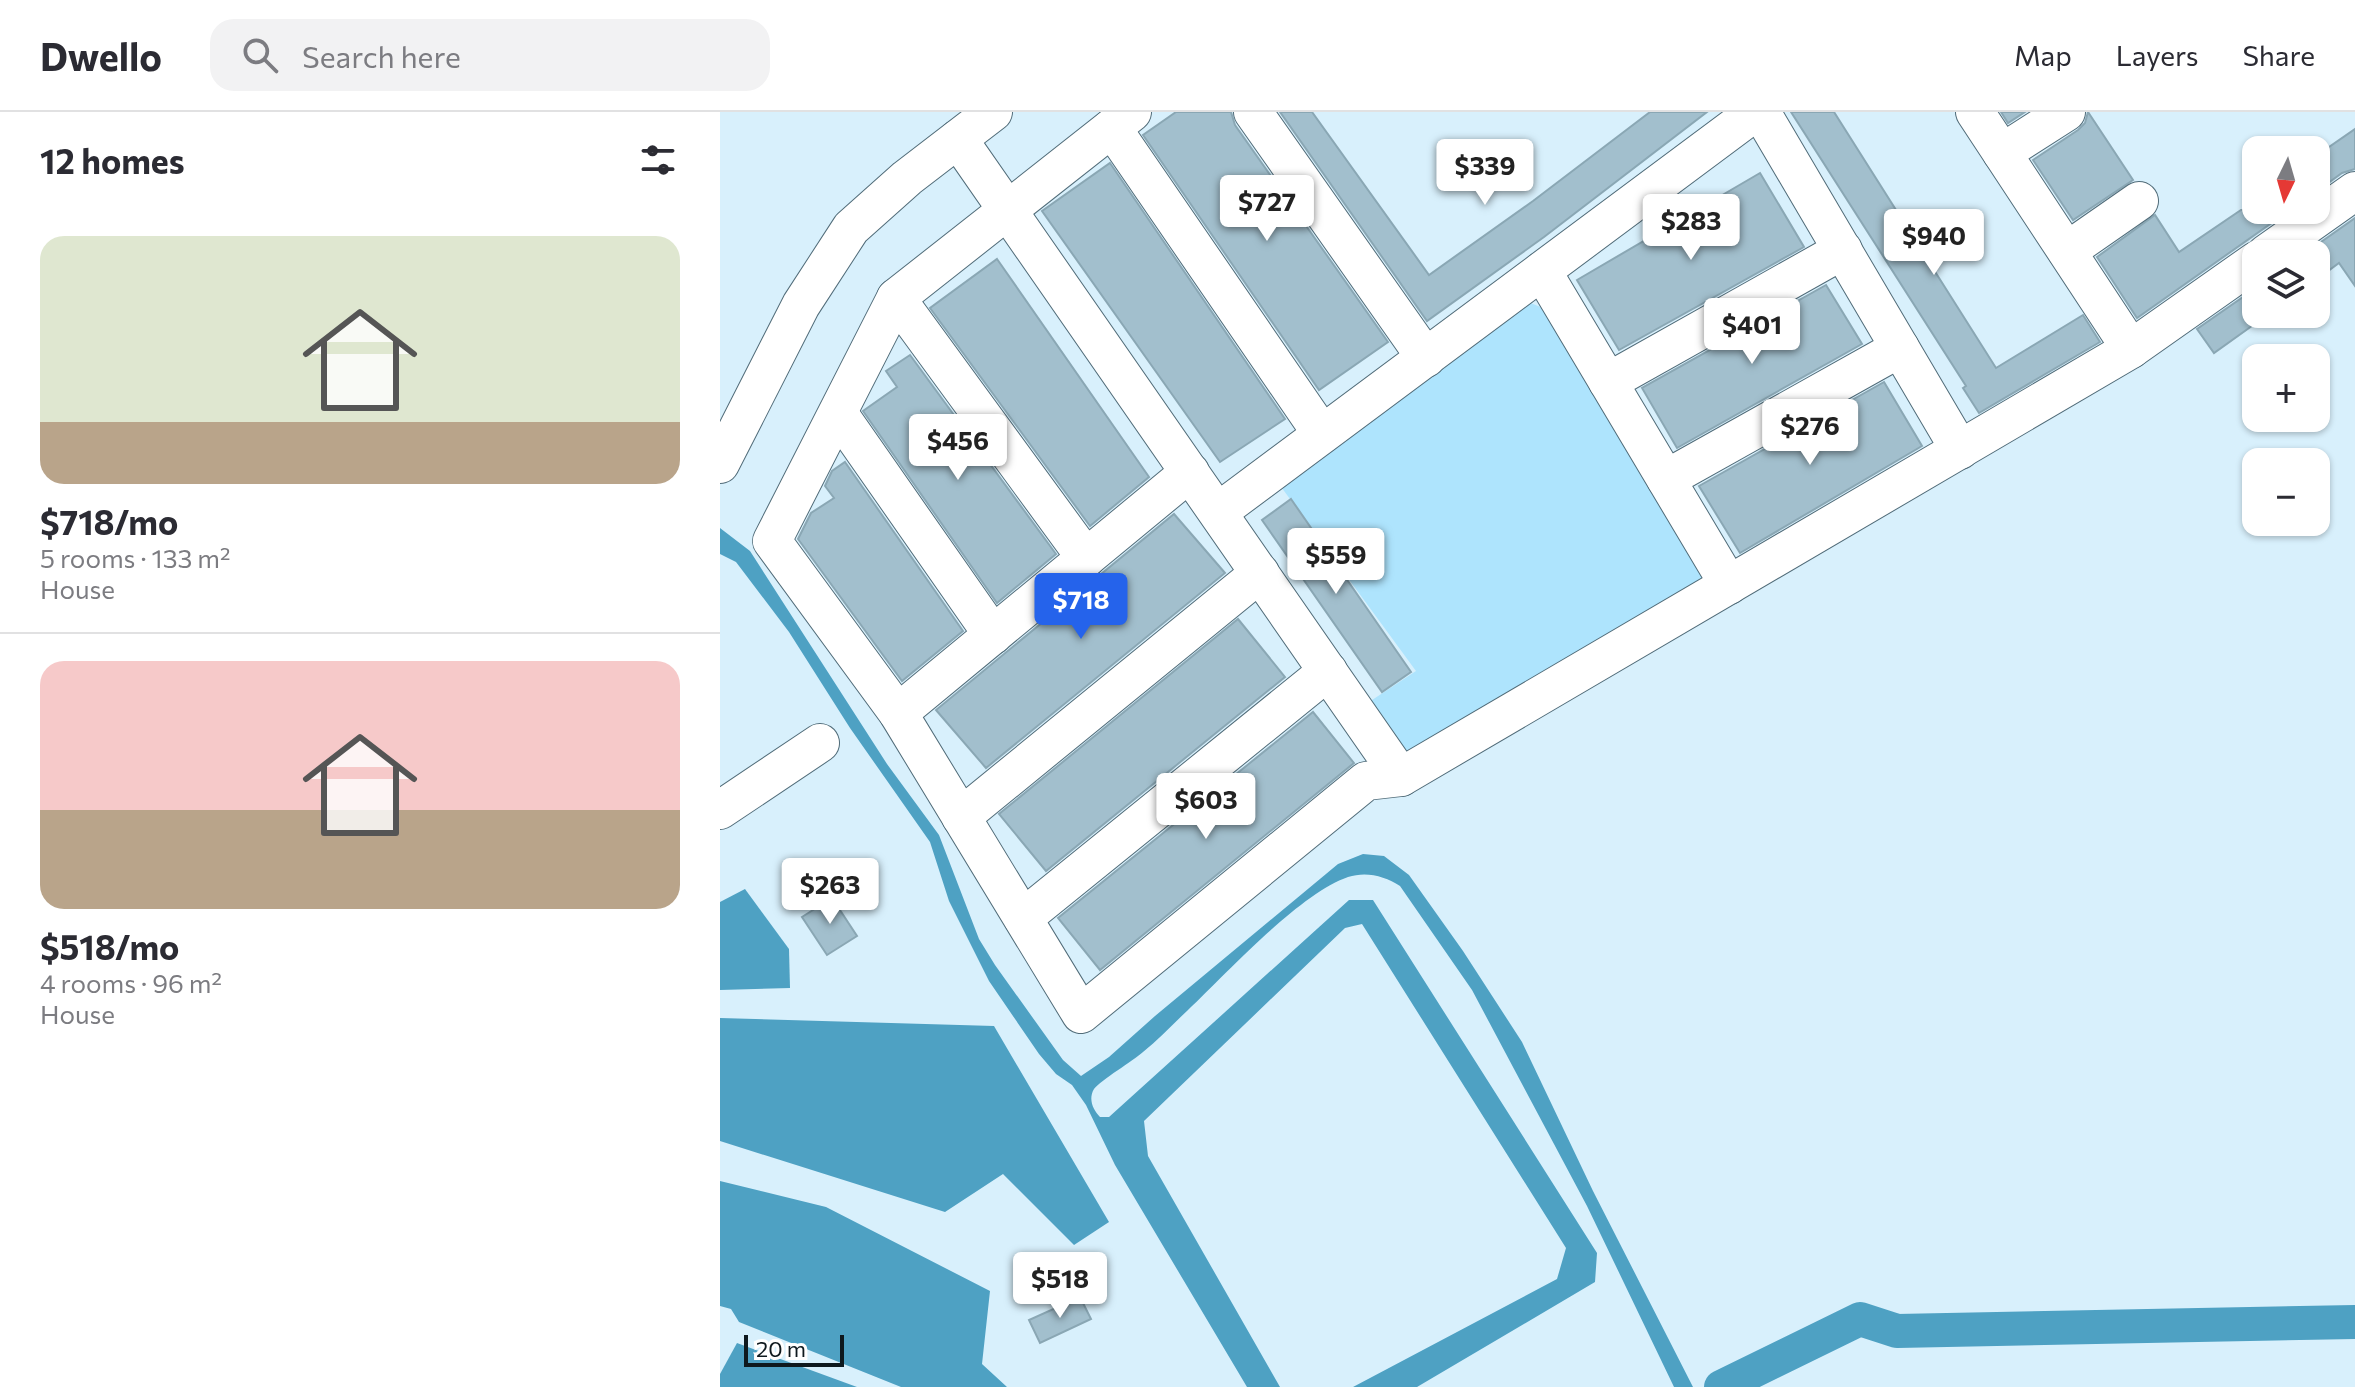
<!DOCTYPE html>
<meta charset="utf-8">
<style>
:root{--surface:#fff;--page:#f2f2f3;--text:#2b2b33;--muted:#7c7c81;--line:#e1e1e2;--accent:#2563eb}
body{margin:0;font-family:Commissioner,sans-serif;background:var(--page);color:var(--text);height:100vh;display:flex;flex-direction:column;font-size:30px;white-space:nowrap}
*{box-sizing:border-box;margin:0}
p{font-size:26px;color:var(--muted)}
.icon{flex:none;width:44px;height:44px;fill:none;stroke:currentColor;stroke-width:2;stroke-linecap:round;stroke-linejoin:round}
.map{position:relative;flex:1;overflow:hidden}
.details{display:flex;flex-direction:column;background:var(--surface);width:720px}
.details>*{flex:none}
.needle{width:52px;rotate:185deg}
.tools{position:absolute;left:1522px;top:24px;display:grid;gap:16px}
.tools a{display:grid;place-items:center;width:88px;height:88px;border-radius:16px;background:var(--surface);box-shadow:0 2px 6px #0004;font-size:40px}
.scale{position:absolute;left:24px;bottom:20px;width:100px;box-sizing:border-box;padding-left:8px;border:4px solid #0e191e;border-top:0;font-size:22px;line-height:28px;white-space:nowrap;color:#0e191e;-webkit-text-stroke:6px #fff;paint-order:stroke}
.price{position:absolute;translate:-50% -68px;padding:0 18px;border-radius:8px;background:#fff;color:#222;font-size:26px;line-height:52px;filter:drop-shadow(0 2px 4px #0008)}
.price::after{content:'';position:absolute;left:50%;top:48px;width:24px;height:18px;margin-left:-12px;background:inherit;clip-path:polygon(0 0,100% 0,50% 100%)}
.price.current{background:var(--accent);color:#fff}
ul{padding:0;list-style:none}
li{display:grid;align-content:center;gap:16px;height:424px;padding:0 40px}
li+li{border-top:2px solid var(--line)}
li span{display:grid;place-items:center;height:248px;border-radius:24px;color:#555}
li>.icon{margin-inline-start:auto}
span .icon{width:144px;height:144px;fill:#fffc;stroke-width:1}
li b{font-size:34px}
h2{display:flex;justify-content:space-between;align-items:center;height:96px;padding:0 40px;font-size:34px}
header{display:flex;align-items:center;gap:48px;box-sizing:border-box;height:112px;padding:0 40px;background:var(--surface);border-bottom:2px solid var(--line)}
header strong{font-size:38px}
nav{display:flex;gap:44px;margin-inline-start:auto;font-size:28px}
.search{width:560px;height:72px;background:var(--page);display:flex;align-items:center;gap:20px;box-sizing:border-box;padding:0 28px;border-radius:24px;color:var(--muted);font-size:30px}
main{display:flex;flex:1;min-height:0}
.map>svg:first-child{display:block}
</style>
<header>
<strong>Dwello</strong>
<div class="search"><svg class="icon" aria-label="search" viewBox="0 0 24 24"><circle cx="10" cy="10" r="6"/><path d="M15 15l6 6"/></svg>Search here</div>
<nav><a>Map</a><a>Layers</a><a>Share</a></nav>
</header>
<main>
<section class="details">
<h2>12 homes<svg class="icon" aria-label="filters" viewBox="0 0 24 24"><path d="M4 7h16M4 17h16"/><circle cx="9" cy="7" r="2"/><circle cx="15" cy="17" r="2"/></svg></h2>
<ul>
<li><span style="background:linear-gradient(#dfe7d0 75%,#b9a48a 0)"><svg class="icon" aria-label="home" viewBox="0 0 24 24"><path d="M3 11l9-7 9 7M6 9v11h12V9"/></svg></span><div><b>$718/mo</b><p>5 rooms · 133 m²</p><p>House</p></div></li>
<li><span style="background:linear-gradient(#f6c9c9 60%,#b9a48a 0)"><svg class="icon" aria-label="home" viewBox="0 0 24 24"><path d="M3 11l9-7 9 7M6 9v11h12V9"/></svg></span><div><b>$518/mo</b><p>4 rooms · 96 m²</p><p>House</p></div></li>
</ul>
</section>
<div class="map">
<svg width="1635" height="1275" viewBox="0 0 1635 1275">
<rect width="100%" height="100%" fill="#d8f0fc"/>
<polygon fill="#aee4fd" points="808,190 828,198 987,471 686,641 649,590 696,559 559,372"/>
<g fill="#4ea1c3">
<path d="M0,416L30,439L167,652L219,723L259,827L275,853L343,948L361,964L389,945L435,904L618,752L643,742L664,744L689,763L743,839L802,930L873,1079L973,1275H954L867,1094L752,878L680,774C665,764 646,759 628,765C579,782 507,861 468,898C453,912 439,927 423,940C413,949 381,968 374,977C368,987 373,998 380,1005H389L629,788H653L877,1141L875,1170L697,1275H633L837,1167L846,1136L642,812L625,816L424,1009L428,1044L560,1275H527L395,1053L366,993L352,973L336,962L319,942L269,869L229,789L210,730L130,616L69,520L16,450L0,442Z"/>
<polygon points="25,777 69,837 70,876 0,878 0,790"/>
<polygon points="0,906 274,914 389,1110 354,1133 283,1062 225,1100 0,1029"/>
<polygon points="0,1069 106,1095 270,1179 262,1252 287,1275 181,1275 19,1210 11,1197 0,1194"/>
<polygon points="17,1231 137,1275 0,1275 0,1262"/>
</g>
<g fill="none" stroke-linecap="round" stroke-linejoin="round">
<polyline stroke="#4ea1c3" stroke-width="34" points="1001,1275 1140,1207 1177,1219 1635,1210"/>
</g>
<g fill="#a2bfcd" stroke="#8aa7b4" stroke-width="2">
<polygon points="456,0 511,0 515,13 668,230 599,278 423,23"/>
<polygon points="560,0 592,0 709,163 813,89 930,0 987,0 824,125 707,209"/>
<polygon points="1071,0 1114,0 1276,256 1363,203 1380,230 1259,301 1243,276 1246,274"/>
<polygon points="1281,0 1305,0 1288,11"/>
<polygon points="1368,0 1413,68 1353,108 1313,48 1358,18 1365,11"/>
<polygon points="1635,17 1635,57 1622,61 1596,80 1596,44"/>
<polygon points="390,51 565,307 500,350 322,99"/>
<polygon points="1040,61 1084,135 899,238 857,168"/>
<polygon points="1521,98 1570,98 1417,206 1377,145 1435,103 1459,140"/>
<polygon points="1635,106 1635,174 1619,151 1596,168 1596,142 1584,142"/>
<polygon points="277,147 429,365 370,414 210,196"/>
<polygon points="1106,173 1142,232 957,336 922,276"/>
<polygon points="1536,176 1536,211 1494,241 1477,217"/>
<polygon points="190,243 336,442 277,491 143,299 177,275 166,259"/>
<polygon points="1164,270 1202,334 1020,441 979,374"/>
<polygon points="125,350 243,519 182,569 78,427 91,401 114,386 105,374 112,359"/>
<polygon points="571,387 691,560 662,580 542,408"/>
<polygon points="454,402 505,461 266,656 216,598"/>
<polygon points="518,507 565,565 326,759 279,702"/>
<polygon points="593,600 634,651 380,858 338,806"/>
<polygon points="112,786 137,824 107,843 82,805"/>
<polygon points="360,1185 371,1207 320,1231 309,1208"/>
</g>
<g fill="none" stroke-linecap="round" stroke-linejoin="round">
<g stroke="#516c79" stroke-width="40">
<g id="minor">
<polyline points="412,0 176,186 52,429 178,601 361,902 646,669 681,665 1411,237 1536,149"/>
<polyline points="533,0 706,246"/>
<polyline points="1041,0 1240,338"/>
<polyline points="1255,0 1411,237"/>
<polyline points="392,16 602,322"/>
<polyline points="238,27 681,665"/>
<polyline points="1282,41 1346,0"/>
<polyline points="1347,139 1419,89"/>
<polyline points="1546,142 1635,79"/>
<polyline points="822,159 1009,473"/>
<polyline points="176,186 366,446"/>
<polyline points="888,270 1123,138"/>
<polyline points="118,301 273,523"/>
<polyline points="0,352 81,193 131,116 187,66 273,0"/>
<polyline points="946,367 1180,236"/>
<polyline points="498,400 1035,0"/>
<polyline points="178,601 470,360"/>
<polyline points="0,698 100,631"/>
<polyline points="241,705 540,461"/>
<polyline points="303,806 608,559"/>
</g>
</g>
<use href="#minor" stroke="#fff" stroke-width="38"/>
</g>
</svg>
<div class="tools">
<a><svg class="needle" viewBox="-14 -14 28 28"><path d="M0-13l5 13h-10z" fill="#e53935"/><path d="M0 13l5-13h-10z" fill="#7c7c81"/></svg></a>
<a><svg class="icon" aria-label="layers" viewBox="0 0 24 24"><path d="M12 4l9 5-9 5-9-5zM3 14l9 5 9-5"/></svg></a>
<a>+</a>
<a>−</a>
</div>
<div class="scale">20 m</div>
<b class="price" style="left:765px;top:95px">$339</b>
<b class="price" style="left:547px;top:131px">$727</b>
<b class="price" style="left:971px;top:150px">$283</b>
<b class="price" style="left:1214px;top:165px">$940</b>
<b class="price" style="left:1032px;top:254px">$401</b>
<b class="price" style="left:1090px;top:355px">$276</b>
<b class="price" style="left:238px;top:370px">$456</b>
<b class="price" style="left:616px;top:484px">$559</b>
<b class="price current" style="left:361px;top:529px">$718</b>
<b class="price" style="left:486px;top:729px">$603</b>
<b class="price" style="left:110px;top:814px">$263</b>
<b class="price" style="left:340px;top:1208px">$518</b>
</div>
</main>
